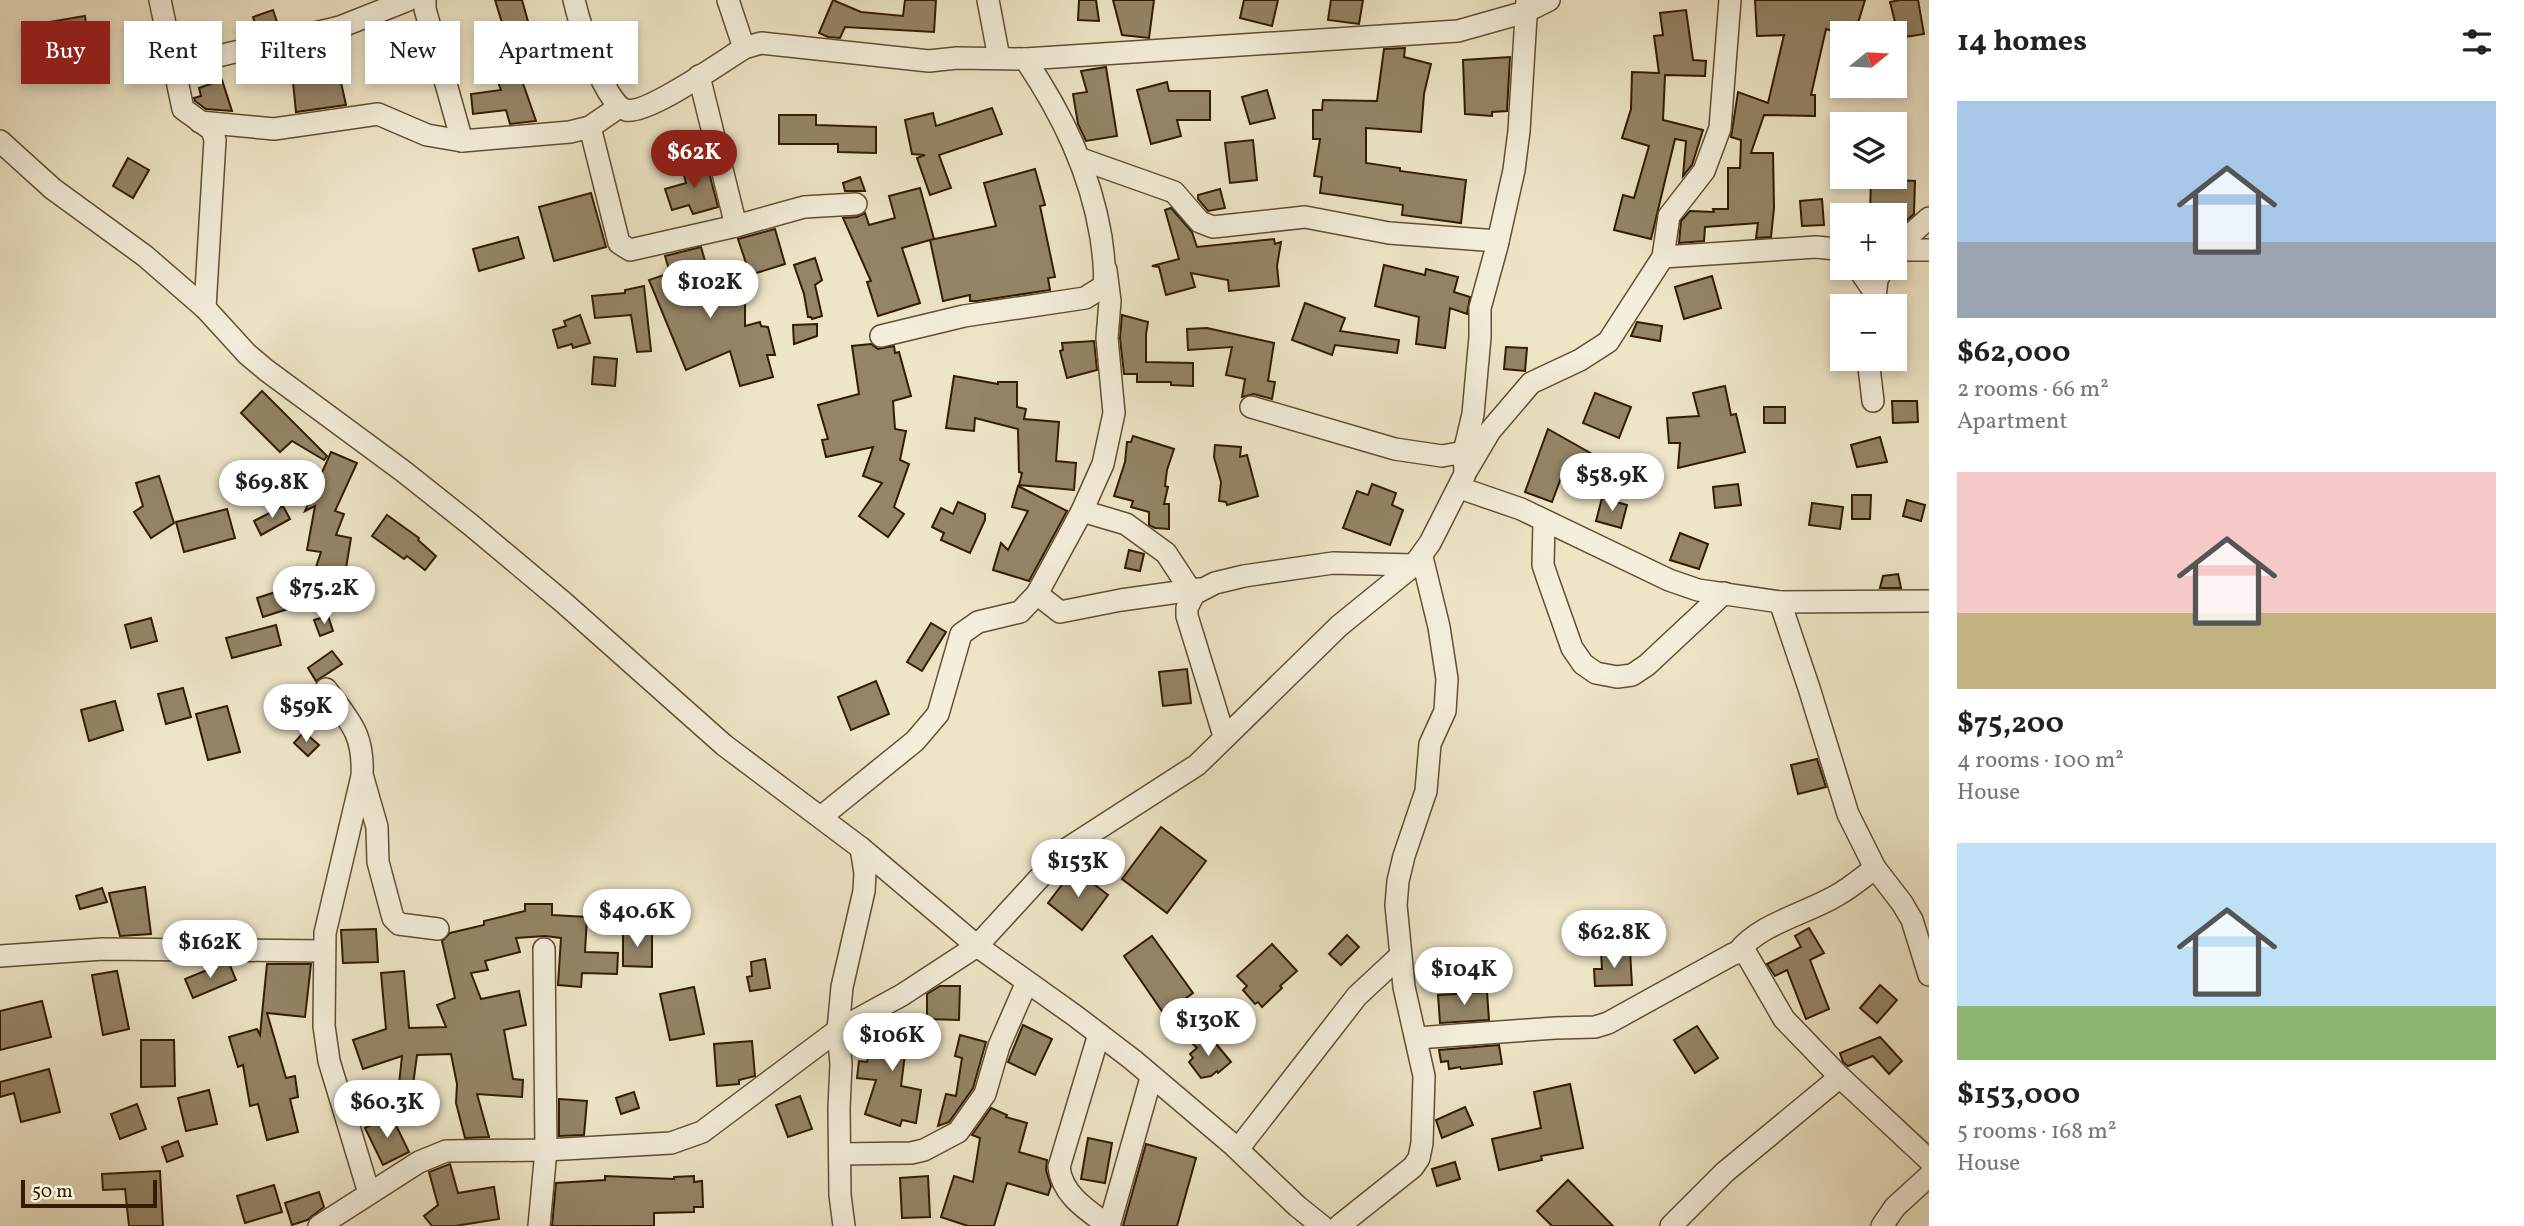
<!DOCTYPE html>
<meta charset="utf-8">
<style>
:root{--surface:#fff;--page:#f2f2f2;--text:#222;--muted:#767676;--accent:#8f2418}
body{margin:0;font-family:Vollkorn,serif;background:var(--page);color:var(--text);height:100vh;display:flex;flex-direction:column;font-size:26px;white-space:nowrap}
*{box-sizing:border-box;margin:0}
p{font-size:23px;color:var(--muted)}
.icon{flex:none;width:38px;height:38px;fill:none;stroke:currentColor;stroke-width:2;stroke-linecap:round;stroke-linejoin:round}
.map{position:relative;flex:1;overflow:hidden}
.details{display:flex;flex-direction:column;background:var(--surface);width:595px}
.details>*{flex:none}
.guide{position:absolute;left:21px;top:21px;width:665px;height:63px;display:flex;gap:14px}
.needle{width:46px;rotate:72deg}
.fabs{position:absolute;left:1830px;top:21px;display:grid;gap:14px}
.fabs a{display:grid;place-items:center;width:77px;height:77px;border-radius:0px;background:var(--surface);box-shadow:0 4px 10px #0003;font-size:35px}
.scale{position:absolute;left:21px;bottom:18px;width:136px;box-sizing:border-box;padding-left:7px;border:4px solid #331c00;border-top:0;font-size:19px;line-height:24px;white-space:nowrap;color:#331c00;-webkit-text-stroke:5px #f4eedb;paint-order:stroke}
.price{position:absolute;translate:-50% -60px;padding:0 16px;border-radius:24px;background:#fff;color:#222;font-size:23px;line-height:46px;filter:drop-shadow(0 2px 4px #0008)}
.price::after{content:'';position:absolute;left:50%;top:42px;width:21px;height:16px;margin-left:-10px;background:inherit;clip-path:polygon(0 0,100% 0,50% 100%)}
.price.current{background:var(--accent);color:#fff}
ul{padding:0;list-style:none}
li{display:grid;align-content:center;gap:14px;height:371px;padding:0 28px}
li span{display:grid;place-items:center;height:217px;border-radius:0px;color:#555}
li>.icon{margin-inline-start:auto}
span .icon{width:126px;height:126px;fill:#fffc;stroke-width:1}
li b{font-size:30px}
h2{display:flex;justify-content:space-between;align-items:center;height:84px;padding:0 28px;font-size:30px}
.tag{padding:0 24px;border-radius:0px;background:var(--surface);box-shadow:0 4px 10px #0003;font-size:24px;line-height:63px}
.tag.current{background:var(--accent);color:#fff}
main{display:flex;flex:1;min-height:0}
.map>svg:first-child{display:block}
</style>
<main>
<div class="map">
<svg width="1929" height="1226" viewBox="0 0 1929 1226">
<rect width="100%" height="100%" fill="#eee5c7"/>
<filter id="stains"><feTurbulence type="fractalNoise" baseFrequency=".00286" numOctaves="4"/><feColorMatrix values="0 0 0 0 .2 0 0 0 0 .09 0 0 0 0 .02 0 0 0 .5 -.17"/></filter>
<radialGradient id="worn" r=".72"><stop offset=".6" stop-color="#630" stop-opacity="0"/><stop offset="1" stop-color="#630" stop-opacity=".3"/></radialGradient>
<g fill="#948567" stroke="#331c00" stroke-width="2">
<polygon points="495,0 522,0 531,32 507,39"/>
<polygon points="833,0 861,12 903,16 905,0 936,0 934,32 845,27 840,38 828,37 819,33"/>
<polygon points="1079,0 1096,0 1099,21 1078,20"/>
<polygon points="1113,0 1154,0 1149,38 1122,35"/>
<polygon points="1244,0 1278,0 1272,26 1240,18"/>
<polygon points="1331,0 1363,0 1359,24 1328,20"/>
<polygon points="1755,0 1865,0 1855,33 1840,33 1826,29 1811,95 1815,95 1815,116 1764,115 1751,153 1773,153 1774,208 1771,237 1756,238 1758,223 1705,227 1704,241 1679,243 1681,221 1690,211 1714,212 1713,209 1728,209 1728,168 1740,168 1741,140 1731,137 1738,92 1768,103 1784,35 1757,36"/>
<polygon points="1900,0 1918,0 1924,34 1899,38 1890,2"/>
<polygon points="273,10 279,28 258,33 253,17"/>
<polygon points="1686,10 1693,60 1706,61 1705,76 1665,75 1663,120 1703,130 1692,165 1683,176 1686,141 1675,139 1651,239 1614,230 1623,195 1634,198 1649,146 1622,138 1631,109 1632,72 1659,73 1654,36 1663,35 1660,13"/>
<polygon points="85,16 88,38 52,44 49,22"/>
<polygon points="332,42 346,105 296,112 290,52"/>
<polygon points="1405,48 1404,57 1431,64 1424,94 1421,132 1366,128 1366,163 1400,168 1400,171 1466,180 1461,223 1402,215 1403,205 1320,193 1322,177 1314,176 1320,139 1313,139 1313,110 1322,110 1323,100 1377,101 1384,49"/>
<polygon points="511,53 525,89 536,121 510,124 506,110 473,114 471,94 501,90 490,61"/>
<polygon points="1510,57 1507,111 1492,112 1492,116 1465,114 1463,60"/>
<polygon points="1106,67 1117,136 1086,141 1078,124 1073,94 1087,92 1081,71"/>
<polygon points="222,80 232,111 206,109 195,101 194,98 201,96 199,88"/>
<polygon points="1167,82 1169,91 1210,91 1210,120 1177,120 1181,136 1151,144 1137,90"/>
<polygon points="1267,90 1275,118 1250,124 1242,97"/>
<polygon points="992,108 1002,134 939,155 951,188 930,195 917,158 925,155 912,154 905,120 933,113 936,126"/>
<polygon points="779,115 816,115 816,125 876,127 876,153 838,152 838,144 779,144"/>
<polygon points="1253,140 1257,180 1230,183 1225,143"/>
<polygon points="128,158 149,170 133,198 113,186"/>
<polygon points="706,161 718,207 693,214 689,205 672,210 665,189 686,183 682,168"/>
<polygon points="1035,169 1045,205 1040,206 1055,277 1048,278 1050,290 977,301 970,301 970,295 943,301 930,240 902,248 920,303 878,316 867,282 871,281 843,218 857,217 865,213 869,225 895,218 889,196 920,188 934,239 930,240 996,226 984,183"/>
<polygon points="860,177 865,191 845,191 843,183"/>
<polygon points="1871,179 1915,181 1914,214 1899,227 1895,227 1895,215 1870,215"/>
<polygon points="1220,189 1225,208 1208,211 1198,199 1198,195"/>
<polygon points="591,193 606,247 554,261 539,207"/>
<polygon points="1822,199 1824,225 1802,226 1800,201"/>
<polygon points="1171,208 1192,232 1197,247 1274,239 1275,244 1281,242 1277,266 1279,286 1229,291 1228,280 1191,273 1195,287 1166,295 1159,267 1152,266 1179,259 1165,210"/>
<polygon points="775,229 785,264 750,275 738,239"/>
<polygon points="518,237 524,258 479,271 473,249"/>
<polygon points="701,247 715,296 745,296 745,326 760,322 761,326 768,327 775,355 767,355 773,377 740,386 730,351 686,370 649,280 670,273 665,256"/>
<polygon points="815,258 822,280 815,285 822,316 812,319 811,317 808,317 804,294 794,265"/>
<polygon points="1384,265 1425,275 1426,269 1458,277 1454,292 1470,297 1467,314 1450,308 1445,348 1416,344 1419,317 1375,306"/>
<polygon points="1712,276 1721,308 1684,319 1675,287"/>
<polygon points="644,286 651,351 637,352 631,315 595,318 592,296 625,293 625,290"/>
<polygon points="1305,303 1345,318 1340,331 1399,340 1397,353 1335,345 1332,355 1292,340"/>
<polygon points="580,315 590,343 573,348 572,344 558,348 553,330 566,326 564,321"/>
<polygon points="1122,315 1148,322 1146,334 1146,362 1193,363 1193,386 1171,385 1171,382 1137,382 1137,374 1124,374 1120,338"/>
<polygon points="1637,322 1662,326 1660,341 1631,336"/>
<polygon points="817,324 817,336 794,344 793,325"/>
<polygon points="1207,328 1274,343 1268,381 1275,382 1272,399 1254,394 1242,397 1245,379 1226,375 1232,347 1188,350 1187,329"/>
<polygon points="1094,341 1097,370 1067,378 1060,351 1063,350 1062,343"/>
<polygon points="871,344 878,349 894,346 895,353 899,352 911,396 893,401 895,429 906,431 900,460 909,464 894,507 904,514 888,537 859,516 882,483 863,476 873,447 826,457 822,440 828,439 818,405 859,394 852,346"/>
<polygon points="1506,347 1527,348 1525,371 1504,369"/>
<polygon points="594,357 617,359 615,386 592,384"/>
<polygon points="954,376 998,384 998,382 1017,382 1017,407 1026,409 1024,419 1059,422 1056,461 1076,463 1074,490 1019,485 1022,473 1019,472 1018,429 975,418 974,431 946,428"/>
<polygon points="1725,386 1731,415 1736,414 1745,452 1678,468 1680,443 1669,443 1667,418 1699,416 1693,393"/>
<polygon points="262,391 327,456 324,460 292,441 280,452 241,413"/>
<polygon points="1595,393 1631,407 1619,438 1583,423"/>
<polygon points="1892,401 1917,401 1918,422 1893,423"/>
<rect x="1764" y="407" width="21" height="16"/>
<polygon points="1548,429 1599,458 1582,490 1561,478 1552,502 1525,492"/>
<polygon points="1133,436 1174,449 1167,470 1165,486 1168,487 1164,504 1169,504 1169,529 1155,528 1149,525 1149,512 1131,507 1133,501 1114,496 1125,462 1127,442 1131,442"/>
<polygon points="1880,437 1887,462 1857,467 1851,445"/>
<polygon points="1215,445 1241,447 1240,457 1247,455 1258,496 1227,505 1226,502 1219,501 1221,482 1214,457"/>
<polygon points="331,452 357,463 335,511 344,514 336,535 351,538 346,568 348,569 340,589 312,579 321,552 307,550 315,506 305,511"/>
<polygon points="159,476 174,523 151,538 134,512 143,506 136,483"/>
<polygon points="1372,484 1396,493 1392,505 1403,510 1390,545 1343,528 1357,491 1368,495"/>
<polygon points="1738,484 1741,505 1715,508 1713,487"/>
<polygon points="1018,486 1067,511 1029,581 993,570 1001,543 1008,550 1028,511 1012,507"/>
<polygon points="1852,495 1871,495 1870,519 1852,519"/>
<polygon points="1602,498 1627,505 1621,528 1596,521"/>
<polygon points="1907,500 1925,505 1921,521 1903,516"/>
<polygon points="958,502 985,514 985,520 970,553 941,540 944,533 932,527 941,508 953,514"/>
<polygon points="1812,503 1843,507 1840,529 1809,525"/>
<polygon points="283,506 290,519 261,535 254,521"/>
<polygon points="227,509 235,538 184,552 176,522"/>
<polygon points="387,515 419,538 418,540 436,556 425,570 407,556 404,559 372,536"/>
<polygon points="1680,533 1708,544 1699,569 1670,560"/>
<polygon points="1129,550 1144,554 1140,571 1125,568"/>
<polygon points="1898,574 1901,588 1880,588 1883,576"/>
<polygon points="285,589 291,608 263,617 257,598"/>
<polygon points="328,616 333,631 320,636 314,620"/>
<polygon points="151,618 157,641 131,648 125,625"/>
<polygon points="931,623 946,632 922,671 907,662"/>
<polygon points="276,625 281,645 232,658 226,638"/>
<polygon points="332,651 342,664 316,681 308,668"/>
<polygon points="1187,669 1191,703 1163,706 1159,672"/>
<polygon points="876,681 889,714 851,730 838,697"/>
<polygon points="183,688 191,717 166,724 158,694"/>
<polygon points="115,701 123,730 89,741 81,710"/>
<polygon points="227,706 240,752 208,760 196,714"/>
<polygon points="304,732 319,745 308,756 294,743"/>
<polygon points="1817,759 1826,787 1798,794 1791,765"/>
<polygon points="1161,827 1206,861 1167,913 1122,879"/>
<polygon points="1074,869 1108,895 1082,930 1048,903"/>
<polygon points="145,887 151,934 120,936 109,893"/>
<polygon points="102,888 107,902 80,909 76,896"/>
<polygon points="525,904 552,904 552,915 587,917 585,952 618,953 617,974 582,973 581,987 558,985 561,938 545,936 516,938 520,952 485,961 488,970 471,973 481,999 519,991 526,1025 504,1030 513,1079 523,1080 522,1097 477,1094 489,1137 465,1138 456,1103 457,1084 451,1054 417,1055 413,1085 399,1084 402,1056 363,1069 353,1040 386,1029 381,973 404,971 409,1028 446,1027 437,1005 455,998 442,941 450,933 484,925 484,921 525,911"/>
<polygon points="1809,928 1824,953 1810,960 1829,1009 1806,1019 1787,970 1775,976 1767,964 1801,947 1795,936"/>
<polygon points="376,929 378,962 343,963 341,930"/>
<polygon points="623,931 652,932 652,967 623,966"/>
<polygon points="1347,935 1359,947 1341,965 1329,954"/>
<polygon points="1152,936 1193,993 1164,1014 1124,956"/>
<polygon points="1272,944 1297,971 1280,986 1282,988 1262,1007 1258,1002 1255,1004 1243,990 1247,986 1237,976"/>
<polygon points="1630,951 1632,985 1595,986 1594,969 1602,969 1601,952"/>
<polygon points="765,959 770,988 750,991 747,977 752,976 751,962"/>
<polygon points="224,963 229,963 236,980 193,998 185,979"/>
<polygon points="267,964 311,964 305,1017 267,1013 286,1078 295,1076 298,1097 290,1099 298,1132 267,1140 258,1104 250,1106 243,1065 238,1067 229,1037 257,1029 260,1035"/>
<polygon points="117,971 129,1029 103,1035 92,975"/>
<polygon points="1880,985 1897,1000 1877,1023 1860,1008"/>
<polygon points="940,986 960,986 959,1020 927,1019 927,994"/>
<polygon points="694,987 704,1034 670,1040 660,994"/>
<polygon points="1487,992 1489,1020 1440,1023 1438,995"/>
<polygon points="42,1001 51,1037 0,1050 0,1011"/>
<polygon points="876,1024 929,1033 926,1057 905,1054 901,1086 921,1090 916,1123 902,1120 900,1126 865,1114 876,1080 857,1078 859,1061 867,1062 872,1026"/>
<polygon points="1023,1025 1052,1039 1035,1075 1008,1062"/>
<polygon points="1697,1026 1718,1058 1695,1073 1674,1040"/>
<polygon points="1207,1033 1231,1062 1218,1073 1217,1071 1211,1076 1201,1078 1189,1062 1193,1058 1190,1054 1197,1048 1193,1044"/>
<polygon points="960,1035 986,1042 973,1088 949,1122 938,1126 946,1094 956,1096 962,1058 955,1056"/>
<polygon points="1880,1037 1902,1061 1889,1074 1873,1056 1848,1066 1843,1062 1840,1053"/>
<polygon points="141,1040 174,1040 175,1086 141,1087"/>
<polygon points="752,1041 755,1076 739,1080 739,1084 717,1086 714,1044"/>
<polygon points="1499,1045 1502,1064 1461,1069 1460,1067 1449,1069 1448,1061 1441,1062 1439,1050"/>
<polygon points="49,1069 60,1112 21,1122 14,1093 0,1097 0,1082"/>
<polygon points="1570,1084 1583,1148 1541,1156 1542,1160 1499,1170 1492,1139 1541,1128 1534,1092"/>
<polygon points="209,1090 217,1124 186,1131 178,1098"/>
<polygon points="634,1092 639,1108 621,1114 616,1098"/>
<polygon points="800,1096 812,1129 788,1137 776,1105"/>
<polygon points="559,1099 587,1101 584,1135 559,1136"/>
<polygon points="137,1104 146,1129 120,1139 111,1114"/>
<polygon points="1465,1107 1473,1125 1442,1138 1436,1120"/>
<polygon points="991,1108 1007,1115 1006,1117 1027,1123 1019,1152 1047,1160 1046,1170 1051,1186 1048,1195 1007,1183 994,1226 968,1226 941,1217 954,1176 973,1182 980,1138 972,1135"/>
<polygon points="391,1115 409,1152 383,1165 365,1128"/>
<polygon points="1088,1138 1112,1143 1105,1183 1081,1179"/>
<polygon points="178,1141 183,1156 167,1162 162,1147"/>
<polygon points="1146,1144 1196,1158 1177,1226 1123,1226"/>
<polygon points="1455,1162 1460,1179 1437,1186 1432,1169"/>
<polygon points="450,1164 458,1193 494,1187 499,1219 455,1226 432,1226 424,1216 438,1205 429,1172"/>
<polygon points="160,1171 163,1226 129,1226 125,1189 103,1190 102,1174"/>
<polygon points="605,1176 674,1179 674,1177 694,1176 694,1182 702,1181 703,1207 694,1207 694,1212 654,1213 654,1226 552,1226 556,1183 605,1180"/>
<polygon points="928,1176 930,1217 902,1218 900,1178"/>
<polygon points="1568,1180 1613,1226 1552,1226 1537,1211"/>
<polygon points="274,1185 282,1212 245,1223 237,1196"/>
<polygon points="319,1192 324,1207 307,1220 292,1225 285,1203"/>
</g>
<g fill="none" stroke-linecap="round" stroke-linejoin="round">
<g stroke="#624e32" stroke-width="24">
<g id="minor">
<polyline points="160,0 183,109 212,130 215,140 205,308"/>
<polyline points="425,0 425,9 462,141"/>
<path d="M574,0C579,21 604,105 626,110C647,115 723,61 744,48L761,43L929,61L957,58L1025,59L1458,31L1525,12L1549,0"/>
<polyline points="728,0 744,48"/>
<polyline points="988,0 999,58"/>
<polyline points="172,67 340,27 408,0"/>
<polyline points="699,76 736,226"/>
<polyline points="200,122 274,129 378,114 427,135 462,141 570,132 590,127 619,107"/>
<polyline points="590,127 619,243 630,250 736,226 804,207 856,204"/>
<polyline points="0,141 53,189 145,256 205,308 247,354 266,370 403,471 471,525 563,602 724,745 861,848 977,946 1074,1015 1133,1060 1232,1144 1297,1206 1322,1226"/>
<polyline points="1081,159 1174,192 1200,222 1213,227 1305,217 1389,233 1498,241"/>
<polyline points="1895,248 1929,218"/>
<polyline points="1895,250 1929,250"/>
<polyline points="1663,257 1816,247 1836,249 1843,254"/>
<polyline points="1858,268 1875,293"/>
<polyline points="1874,306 1877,280 1883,268"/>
<path d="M881,336L964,316L1085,298L1104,286C1106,269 1103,254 1101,237C1090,171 1062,114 1025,59"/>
<polyline points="1868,359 1873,401"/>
<polyline points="1251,407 1395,449 1442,456 1464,452"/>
<polyline points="1467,470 1490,431 1531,383 1580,360 1608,342 1663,257 1669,216 1704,171 1720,128 1730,0"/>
<polyline points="1460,488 1521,509 1669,580 1698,590 1780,602 1929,601"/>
<polyline points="1082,511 1126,524 1166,553 1191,591"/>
<polyline points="1544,521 1543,565 1548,580 1572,648 1583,664 1596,673 1617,677 1632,675 1647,665 1724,593"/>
<polyline points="1037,594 1060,612 1121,600 1200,589"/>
<polyline points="1780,602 1809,688 1848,814 1875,868 1902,903 1912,920 1929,975"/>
<path d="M326,689C350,722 364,733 362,776L325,933L324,1026L329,1061L369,1193"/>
<polyline points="1224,736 1187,616 1187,608 1194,594 1215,583 1244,576 1333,563 1414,565"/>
<polyline points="363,778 377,827 378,862 393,918 399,924 438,929"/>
<polyline points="821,817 915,741 938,714 961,634 978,622 1020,612 1037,594 1082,511 1103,464 1114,413 1107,338 1110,301 1106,270"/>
<path d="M1738,952C1758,925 1804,914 1834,897C1849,889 1862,878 1875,868"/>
<polyline points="0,956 103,949 324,951"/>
<path d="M1099,1034L1059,1167C1062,1195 1087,1210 1109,1226"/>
<polyline points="1417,1038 1555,1028 1595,1027 1608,1023 1733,954 1741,952 1747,955 1784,1019 1840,1077 1929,1160"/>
<polyline points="1238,1149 1357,996 1400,956"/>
<polyline points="841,1154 911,1153 924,1150 958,1132 985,1094 999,1046 1027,982"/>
<polyline points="319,1226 419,1162 446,1151 546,1150 671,1143 702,1132 838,1030 902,995 977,946 1065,850 1197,765 1339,626 1414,565 1430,543 1465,474 1464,452 1473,414 1480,337 1480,308 1497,246 1514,170 1519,131 1527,0"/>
<polyline points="539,1226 546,1150 544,949"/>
<polyline points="844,1226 840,1195 839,1108 841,1064 838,1030 842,987 864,891 865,873 861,848"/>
<polyline points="1109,1226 1151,1078"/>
<polyline points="1339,1226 1413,1167 1419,1158 1422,1143 1424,1076 1404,987 1396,905 1398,881 1404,856 1426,791 1430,744 1445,711 1447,679 1439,627 1422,557"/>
<polyline points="1671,1226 1725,1172 1840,1077"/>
<polyline points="1882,1226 1895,1207 1929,1176"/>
</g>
</g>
<use href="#minor" stroke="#f4eedb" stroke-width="21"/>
</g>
<rect width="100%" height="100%" filter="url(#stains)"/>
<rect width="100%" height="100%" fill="url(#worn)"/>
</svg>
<div class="fabs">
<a><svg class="needle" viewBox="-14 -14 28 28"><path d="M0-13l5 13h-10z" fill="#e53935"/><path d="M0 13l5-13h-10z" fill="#767676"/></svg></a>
<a><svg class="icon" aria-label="layers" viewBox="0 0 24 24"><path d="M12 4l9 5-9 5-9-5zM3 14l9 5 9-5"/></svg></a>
<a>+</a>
<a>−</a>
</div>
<div class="scale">50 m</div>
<b class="price current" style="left:694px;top:190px">$62K</b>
<b class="price" style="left:710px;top:320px">$102K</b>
<b class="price" style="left:1612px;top:513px">$58.9K</b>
<b class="price" style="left:272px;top:520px">$69.8K</b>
<b class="price" style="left:324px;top:626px">$75.2K</b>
<b class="price" style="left:306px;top:744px">$59K</b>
<b class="price" style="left:1078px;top:899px">$153K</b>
<b class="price" style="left:637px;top:949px">$40.6K</b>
<b class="price" style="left:1614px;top:970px">$62.8K</b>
<b class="price" style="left:210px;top:980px">$162K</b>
<b class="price" style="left:1464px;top:1007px">$104K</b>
<b class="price" style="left:1208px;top:1058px">$130K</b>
<b class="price" style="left:892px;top:1073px">$106K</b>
<b class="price" style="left:387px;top:1140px">$60.3K</b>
<div class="guide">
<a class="tag current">Buy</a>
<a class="tag">Rent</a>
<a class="tag">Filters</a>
<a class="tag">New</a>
<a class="tag">Apartment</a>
</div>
</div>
<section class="details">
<h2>14 homes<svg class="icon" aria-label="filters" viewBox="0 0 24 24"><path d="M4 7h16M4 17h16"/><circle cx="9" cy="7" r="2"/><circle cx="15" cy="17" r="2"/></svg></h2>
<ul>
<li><span style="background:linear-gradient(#a9c7e8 65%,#9aa5b1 0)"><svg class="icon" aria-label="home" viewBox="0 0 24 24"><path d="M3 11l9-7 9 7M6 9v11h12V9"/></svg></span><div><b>$62,000</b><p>2 rooms · 66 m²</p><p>Apartment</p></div></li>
<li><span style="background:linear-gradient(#f6c9c9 65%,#c2b280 0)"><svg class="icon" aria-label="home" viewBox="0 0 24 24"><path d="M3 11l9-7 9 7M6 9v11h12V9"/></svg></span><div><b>$75,200</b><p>4 rooms · 100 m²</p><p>House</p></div></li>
<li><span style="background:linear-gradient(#bfe0f5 75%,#8fb573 0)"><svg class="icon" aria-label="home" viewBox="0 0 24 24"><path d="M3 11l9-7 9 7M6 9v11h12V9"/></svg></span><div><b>$153,000</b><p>5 rooms · 168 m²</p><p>House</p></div></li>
</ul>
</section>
</main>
